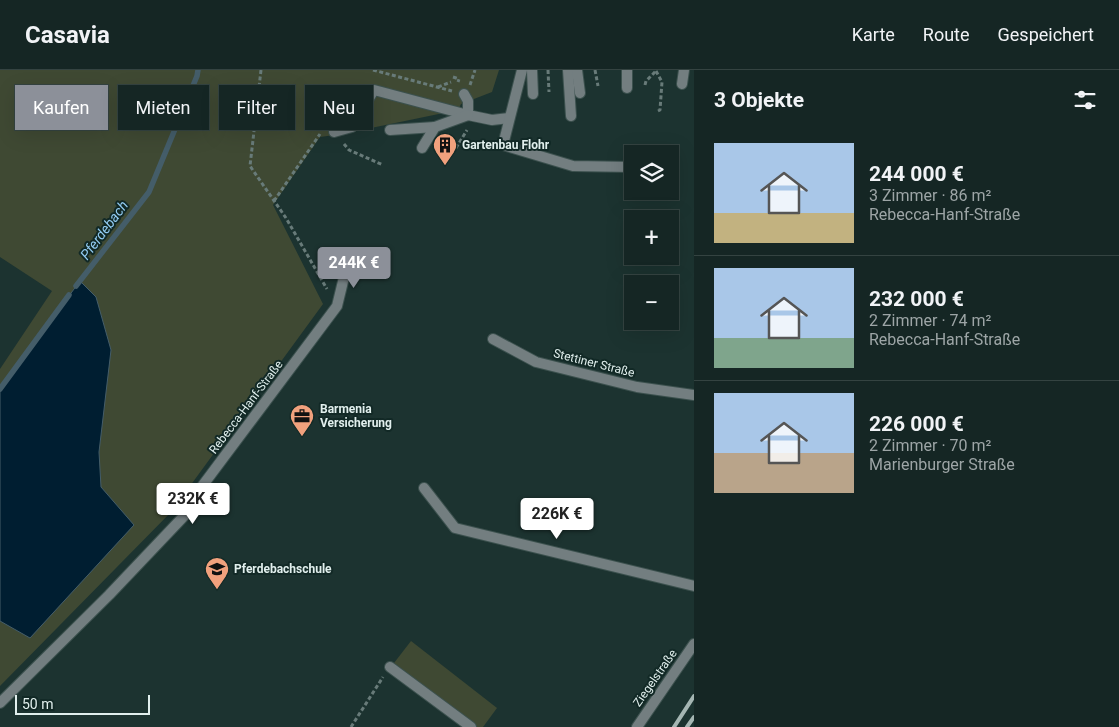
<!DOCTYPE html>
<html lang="de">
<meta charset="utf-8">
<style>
:root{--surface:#152624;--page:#1e2e2c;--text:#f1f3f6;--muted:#9da5a6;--line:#344341;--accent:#8c9099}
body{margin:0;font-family:Roboto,sans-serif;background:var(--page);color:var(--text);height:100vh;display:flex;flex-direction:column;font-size:19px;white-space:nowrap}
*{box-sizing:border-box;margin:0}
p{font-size:16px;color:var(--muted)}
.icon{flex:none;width:28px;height:28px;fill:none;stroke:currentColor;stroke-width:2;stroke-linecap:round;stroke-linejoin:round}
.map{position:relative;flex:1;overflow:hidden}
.sheet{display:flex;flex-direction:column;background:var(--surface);width:425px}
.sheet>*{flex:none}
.top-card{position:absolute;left:15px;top:15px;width:475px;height:45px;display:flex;gap:10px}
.controls{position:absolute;left:624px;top:75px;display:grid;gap:10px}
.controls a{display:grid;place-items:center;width:55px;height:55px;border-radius:0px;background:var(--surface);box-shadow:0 5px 20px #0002,0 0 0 1px var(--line);font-size:25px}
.scale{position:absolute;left:15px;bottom:12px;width:135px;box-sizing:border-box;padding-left:5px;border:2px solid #e1efed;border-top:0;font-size:14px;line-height:18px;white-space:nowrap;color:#e1efed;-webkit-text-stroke:4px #122926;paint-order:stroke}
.price{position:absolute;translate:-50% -42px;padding:0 11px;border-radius:5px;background:#fff;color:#222;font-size:16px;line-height:32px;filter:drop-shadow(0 1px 2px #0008)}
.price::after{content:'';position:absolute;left:50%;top:30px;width:15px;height:11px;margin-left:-8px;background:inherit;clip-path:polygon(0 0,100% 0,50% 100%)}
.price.on{background:var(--accent);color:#fff}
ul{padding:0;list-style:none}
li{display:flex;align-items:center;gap:15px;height:125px;padding:0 20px}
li+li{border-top:1px solid var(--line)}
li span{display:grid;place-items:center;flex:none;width:140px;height:100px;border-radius:0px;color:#555}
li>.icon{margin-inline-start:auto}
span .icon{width:60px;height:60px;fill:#fffc;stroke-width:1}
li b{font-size:21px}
h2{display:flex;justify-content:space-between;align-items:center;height:60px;padding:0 20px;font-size:21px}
.chip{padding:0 18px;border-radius:0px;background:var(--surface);box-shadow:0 5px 20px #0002,0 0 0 1px var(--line);font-size:18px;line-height:45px}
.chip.on{background:var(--accent);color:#fff}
header{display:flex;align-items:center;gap:30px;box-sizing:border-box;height:70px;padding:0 25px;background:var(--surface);border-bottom:1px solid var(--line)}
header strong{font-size:24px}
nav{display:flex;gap:28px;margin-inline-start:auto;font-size:18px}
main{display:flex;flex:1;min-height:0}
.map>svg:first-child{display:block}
</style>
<header>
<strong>Casavia</strong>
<nav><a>Karte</a><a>Route</a><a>Gespeichert</a></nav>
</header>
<main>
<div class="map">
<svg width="694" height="657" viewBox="0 0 694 657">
<rect width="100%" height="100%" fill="#1c3330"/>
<g fill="#3f4933">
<polygon points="0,0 499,0 492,22 461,34 458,40 342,64 320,67 273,135 323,234 190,416 175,438 0,616 0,299 52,221 0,187"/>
<polygon points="411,571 497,638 483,657 477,657 394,593"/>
</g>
<polygon fill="#001e31" stroke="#445d69" points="80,211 96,227 111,280 99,382 101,417 134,455 30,568 0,551 0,319"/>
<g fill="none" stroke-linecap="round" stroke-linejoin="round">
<g stroke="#445d69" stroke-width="5.5">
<polyline points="76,216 149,122 197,6 198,0"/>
<polyline points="0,319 69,225"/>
</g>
<g stroke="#3c514e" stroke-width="12">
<g id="lane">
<polyline points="532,0 533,24"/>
<polyline points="568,0 571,46"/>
<polyline points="577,0 580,23"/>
<polyline points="627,0 627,18"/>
<polyline points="682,14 684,0"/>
<polyline points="464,24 468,31 468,45 492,50 509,48"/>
<polyline points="390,60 435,57"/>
<polyline points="334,62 352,57 374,20 468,45"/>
<polyline points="503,75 573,96 632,97"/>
<polyline points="422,78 435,57 468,45"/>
<polyline points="390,597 471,657"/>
</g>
</g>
<g stroke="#3c514e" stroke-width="12">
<g id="street">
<polyline points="503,75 522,0"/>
<polyline points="493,269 536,292 637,317 694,325"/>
<polyline points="424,418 455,458 694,516"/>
<polyline points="0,633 109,525 185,445 197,423 337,236 347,195"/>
<polyline points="637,657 694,574"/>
</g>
</g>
<g stroke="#687b79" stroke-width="3" stroke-dasharray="4 2.5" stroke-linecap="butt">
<polyline points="261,0 250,96 286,148 327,219"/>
<polyline points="373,0 452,21"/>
<polyline points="548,0 549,22"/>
<polyline points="595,0 598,16"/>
<polyline points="656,1 662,12 660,40 658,41"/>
<polyline points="453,7 459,9 458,12"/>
<polyline points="470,15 475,0"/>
<polyline points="645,15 646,11 656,1"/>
<polyline points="438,17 451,12"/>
<polyline points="344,74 349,80 383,95"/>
<polyline points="456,78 467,60"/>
<polyline points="274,131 320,64"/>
<polyline points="351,657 383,607"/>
</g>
<use href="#lane" stroke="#737e80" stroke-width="10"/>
<use href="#street" stroke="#737e80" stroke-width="10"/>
<g stroke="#a5b6b3" stroke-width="4">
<polyline points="674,657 694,626"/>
<polyline points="687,657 694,647"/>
</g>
</g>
<defs>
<g id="building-pin" transform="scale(1.25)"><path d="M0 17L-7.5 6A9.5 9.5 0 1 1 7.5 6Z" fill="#f1a17d" stroke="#122926"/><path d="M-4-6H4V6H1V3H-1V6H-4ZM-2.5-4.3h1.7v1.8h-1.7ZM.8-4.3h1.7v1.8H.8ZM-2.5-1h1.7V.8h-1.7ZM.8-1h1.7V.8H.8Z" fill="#111"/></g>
<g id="office-pin" transform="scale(1.25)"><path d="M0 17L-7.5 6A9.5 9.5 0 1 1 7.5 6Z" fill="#f1a17d" stroke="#122926"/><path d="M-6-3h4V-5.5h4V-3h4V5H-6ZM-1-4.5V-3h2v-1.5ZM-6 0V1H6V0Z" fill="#111"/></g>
<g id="school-pin" transform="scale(1.25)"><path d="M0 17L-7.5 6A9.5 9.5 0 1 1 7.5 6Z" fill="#f1a17d" stroke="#122926"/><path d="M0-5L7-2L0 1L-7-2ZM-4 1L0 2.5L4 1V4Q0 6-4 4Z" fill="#111"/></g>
</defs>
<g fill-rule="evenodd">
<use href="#building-pin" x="445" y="75"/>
<use href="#office-pin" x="302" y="346"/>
<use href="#school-pin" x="217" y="499"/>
</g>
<g text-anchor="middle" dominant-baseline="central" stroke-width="4" stroke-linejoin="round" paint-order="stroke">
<g font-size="12" font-weight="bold" fill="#e1efed" stroke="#122926" text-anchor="start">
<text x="462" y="75">Gartenbau Flohr</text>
<text x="320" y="339">Barmenia<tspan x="320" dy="14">Versicherung</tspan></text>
<text x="234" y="499">Pferdebachschule</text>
</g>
<g font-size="12" fill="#e1efed" stroke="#122926">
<text transform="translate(594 293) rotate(14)">Stettiner Straße</text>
<text transform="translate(246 337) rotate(-53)">Rebecca-Hanf-Straße</text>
<text transform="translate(655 608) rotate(-55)">Ziegelstraße</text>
</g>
<g font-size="14" font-style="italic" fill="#93ccf3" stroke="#122926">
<text transform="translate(104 160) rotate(-53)">Pferdebach</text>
</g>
</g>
</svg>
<div class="controls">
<a><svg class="icon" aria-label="layers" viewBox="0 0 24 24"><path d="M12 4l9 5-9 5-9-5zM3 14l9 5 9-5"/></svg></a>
<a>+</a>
<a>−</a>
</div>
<div class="scale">50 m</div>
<b class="price on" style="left:354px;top:219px">244K €</b>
<b class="price" style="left:193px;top:455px">232K €</b>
<b class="price" style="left:557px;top:470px">226K €</b>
<div class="top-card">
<a class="chip on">Kaufen</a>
<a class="chip">Mieten</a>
<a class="chip">Filter</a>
<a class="chip">Neu</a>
</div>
</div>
<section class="sheet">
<h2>3 Objekte<svg class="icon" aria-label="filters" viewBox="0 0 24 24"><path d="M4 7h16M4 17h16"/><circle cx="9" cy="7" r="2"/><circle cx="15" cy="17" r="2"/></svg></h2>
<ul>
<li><span style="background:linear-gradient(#a9c7e8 70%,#c2b280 0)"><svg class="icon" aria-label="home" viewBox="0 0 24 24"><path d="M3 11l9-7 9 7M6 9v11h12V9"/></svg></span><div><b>244 000 €</b><p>3 Zimmer · 86 m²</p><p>Rebecca-Hanf-Straße</p></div></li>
<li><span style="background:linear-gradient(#a9c7e8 70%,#7fa58c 0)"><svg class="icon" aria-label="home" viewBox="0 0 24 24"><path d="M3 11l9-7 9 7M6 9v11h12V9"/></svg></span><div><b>232 000 €</b><p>2 Zimmer · 74 m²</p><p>Rebecca-Hanf-Straße</p></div></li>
<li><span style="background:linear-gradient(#a9c7e8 60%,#b9a48a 0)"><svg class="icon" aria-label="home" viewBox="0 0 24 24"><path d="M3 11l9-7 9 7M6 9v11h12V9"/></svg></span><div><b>226 000 €</b><p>2 Zimmer · 70 m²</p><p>Marienburger Straße</p></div></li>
</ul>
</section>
</main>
